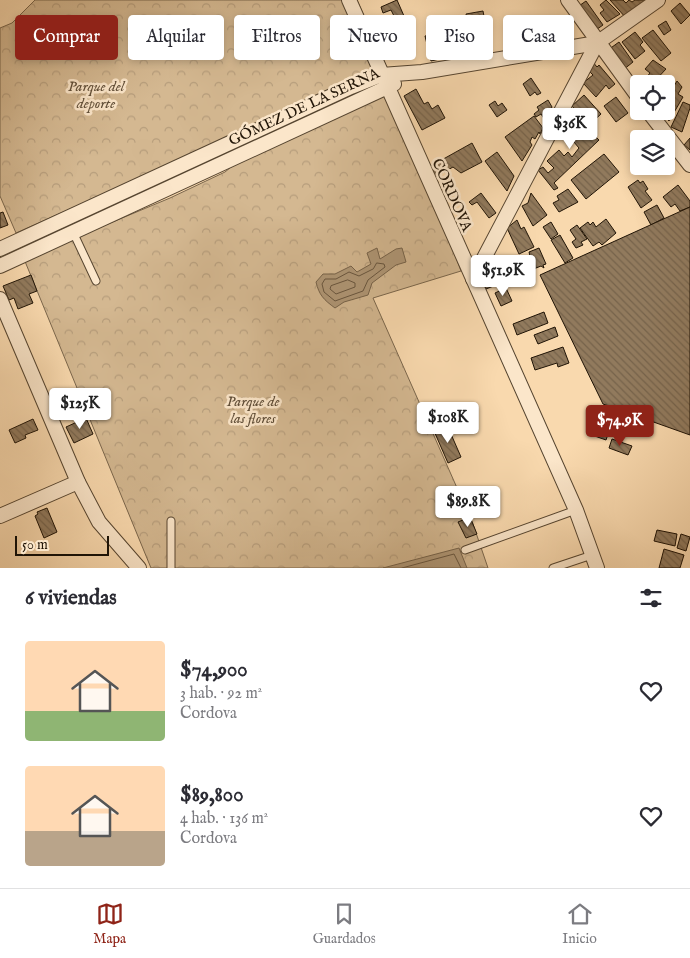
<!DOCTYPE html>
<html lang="es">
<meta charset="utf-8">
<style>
:root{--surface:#fff;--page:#f2f2f3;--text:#2b2b33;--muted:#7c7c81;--line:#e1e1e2;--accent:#8f2418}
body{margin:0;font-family:"IM FELL English",serif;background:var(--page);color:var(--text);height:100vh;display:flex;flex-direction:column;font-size:19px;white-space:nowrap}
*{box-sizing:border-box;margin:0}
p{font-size:16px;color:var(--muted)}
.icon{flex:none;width:28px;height:28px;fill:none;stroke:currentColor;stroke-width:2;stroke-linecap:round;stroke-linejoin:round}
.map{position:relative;height:568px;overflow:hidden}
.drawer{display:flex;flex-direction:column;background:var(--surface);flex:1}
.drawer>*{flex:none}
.top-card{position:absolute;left:15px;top:15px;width:660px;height:45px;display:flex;gap:10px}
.tools{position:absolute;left:630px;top:75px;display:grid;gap:10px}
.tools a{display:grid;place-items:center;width:45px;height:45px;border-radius:5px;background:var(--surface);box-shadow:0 2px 8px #0003;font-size:25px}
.scale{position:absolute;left:15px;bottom:12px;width:94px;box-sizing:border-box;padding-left:5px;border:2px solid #201406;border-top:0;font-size:14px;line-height:18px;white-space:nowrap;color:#201406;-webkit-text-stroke:4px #fbe6ca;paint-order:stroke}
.price{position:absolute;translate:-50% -42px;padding:0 11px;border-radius:5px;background:#fff;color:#222;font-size:16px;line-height:32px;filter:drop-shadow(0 1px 2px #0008)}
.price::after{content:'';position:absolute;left:50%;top:30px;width:15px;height:11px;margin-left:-8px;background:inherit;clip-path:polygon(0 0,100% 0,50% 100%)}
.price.active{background:var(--accent);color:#fff}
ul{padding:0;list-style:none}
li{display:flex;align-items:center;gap:15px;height:125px;padding:0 25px}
li span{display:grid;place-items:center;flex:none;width:140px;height:100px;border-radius:5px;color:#555}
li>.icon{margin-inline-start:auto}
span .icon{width:60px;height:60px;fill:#fffc;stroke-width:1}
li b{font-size:21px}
h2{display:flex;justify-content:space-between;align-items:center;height:60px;padding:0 25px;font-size:21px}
.tag{padding:0 18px;border-radius:5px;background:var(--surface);box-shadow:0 2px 8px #0003;font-size:18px;line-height:45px}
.tag.active{background:var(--accent);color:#fff}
.dock{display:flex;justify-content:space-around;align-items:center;height:70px;border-top:1px solid var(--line);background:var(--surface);font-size:14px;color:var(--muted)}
.dock a{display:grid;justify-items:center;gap:2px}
.dock .active{color:var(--accent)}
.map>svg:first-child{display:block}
</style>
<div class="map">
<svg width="690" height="568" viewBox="0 0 690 568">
<defs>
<pattern id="park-crowns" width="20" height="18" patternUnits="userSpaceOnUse" patternTransform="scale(1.25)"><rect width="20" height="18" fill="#d4b891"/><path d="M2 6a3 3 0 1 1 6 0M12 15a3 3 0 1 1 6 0" fill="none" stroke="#b69d7c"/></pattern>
<pattern id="building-back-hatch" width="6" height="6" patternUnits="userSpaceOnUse" patternTransform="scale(1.25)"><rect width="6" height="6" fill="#917a5d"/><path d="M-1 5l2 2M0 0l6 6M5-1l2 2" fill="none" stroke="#76634b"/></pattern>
</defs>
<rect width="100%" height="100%" fill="#f9d9ae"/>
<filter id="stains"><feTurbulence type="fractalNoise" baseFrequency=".004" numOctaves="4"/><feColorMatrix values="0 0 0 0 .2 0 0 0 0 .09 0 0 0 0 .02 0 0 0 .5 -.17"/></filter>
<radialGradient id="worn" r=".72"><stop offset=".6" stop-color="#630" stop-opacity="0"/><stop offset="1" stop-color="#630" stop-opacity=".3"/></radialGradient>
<g fill="url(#park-crowns)" stroke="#7a664c">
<polygon points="35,0 357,0 387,68 16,233 0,196 0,28 12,23"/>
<polygon points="378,80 382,87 266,140 263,134"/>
<polygon points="385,93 427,178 461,271 373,298 473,524 488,568 151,568 24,259 170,198 225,172 242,158"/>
<polygon points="252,137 256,145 132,201 128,194"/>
<polygon points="116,201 119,206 6,258 4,250"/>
</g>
<g fill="#af9675" stroke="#766249">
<path d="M377,248L380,259L396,249L402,248L406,262L396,265L372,283L368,295L344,302L335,308C324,300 319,295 316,282L323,274H335L351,266L357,272L371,264L367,253Z"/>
<polygon points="459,548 467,568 383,568"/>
</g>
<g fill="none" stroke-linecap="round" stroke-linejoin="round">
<g stroke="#68553e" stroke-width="1">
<polygon points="377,263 384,264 385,267 368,280 363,291 335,301 324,292 322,284 325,279 336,279 349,272 359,276 373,269"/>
<polygon points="348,280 355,283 355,287 336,294 330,289 331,286"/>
<polyline points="402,568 454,554 461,568"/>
</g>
</g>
<g fill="url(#building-back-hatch)" stroke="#201406">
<polygon points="397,0 404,16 396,20 391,10 383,13 381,7"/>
<polygon points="606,0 620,14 607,22 600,13 604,10 600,5"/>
<polygon points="610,0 623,0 626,3 629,0 632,2 635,0 646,0 626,18"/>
<polygon points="586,1 603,25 593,32 576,8"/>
<polygon points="680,3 690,15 681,24 671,11"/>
<polygon points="483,11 490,48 473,51 466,14"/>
<polygon points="435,17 436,20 445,18 448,32 460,29 465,53 431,61 425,36 430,35 427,18"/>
<polygon points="666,21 671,30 664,35 658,26"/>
<polygon points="653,30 671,53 661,61 642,38"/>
<polygon points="635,32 643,42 640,45 645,51 635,59 622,42"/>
<polygon points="619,42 633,62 623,70 608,50"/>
<polygon points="653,60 666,69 652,84 641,84 650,73 645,69"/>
<polygon points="592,61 597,67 599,65 615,84 609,89 606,85 596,97 583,83 593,75 588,70"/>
<polygon points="531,78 541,93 537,95 535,92 530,96 523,84"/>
<polygon points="677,81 682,87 678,94 683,97 669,121 661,111 666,111 666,99"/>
<polygon points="416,89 424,104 428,102 432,109 438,105 445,118 422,130 404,96"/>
<polygon points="584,95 601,114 589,125 572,106"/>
<polygon points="616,97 628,113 616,122 604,106"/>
<polygon points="548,100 552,107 545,120 541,114 536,117 534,114 539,110 537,107"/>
<polygon points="495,101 498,106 502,103 507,110 497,117 489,105"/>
<polygon points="683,102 690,105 690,108 682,132 671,127"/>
<polygon points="570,111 599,140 554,183 558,188 554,190 538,170 543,167 548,173 554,168 547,161 559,150 564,156 568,152 572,157 579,148 562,128"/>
<polygon points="534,116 543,128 540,134 539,132 535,139 532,137 530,142 532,145 522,161 505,137"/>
<polygon points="690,138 690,150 684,145"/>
<polygon points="472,143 482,162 461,173 453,167 434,178 429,167"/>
<polygon points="497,152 514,176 507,191 485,161"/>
<polygon points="604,154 619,172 586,199 571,180"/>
<polygon points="638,180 640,183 643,181 648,189 645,191 652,200 641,208 628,187"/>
<polygon points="678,185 690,201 690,207 680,211 675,204 671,207 663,197"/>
<polygon points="568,189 578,202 559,212 553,203 559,200 557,196"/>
<polygon points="481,193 496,213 489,218 477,202 472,205 469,202"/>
<polygon points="531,193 547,215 533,226 522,206 528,203"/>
<polygon points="657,205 664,218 651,225 644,212"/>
<polygon points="690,207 690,435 603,404 540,275"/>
<polygon points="3,212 8,225 0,228 0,213"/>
<polygon points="606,219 616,233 602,245 599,242 593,246 580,228 588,222 590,225 593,222 596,227"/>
<polygon points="517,220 521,229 524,227 534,247 519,254 507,228"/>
<polygon points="551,222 558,234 551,239 543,227"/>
<polygon points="577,225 587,239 581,242 583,245 576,248 572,242 576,239 570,230"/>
<polygon points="560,235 573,258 565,263 551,240"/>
<polygon points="539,248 546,264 543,265 544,268 541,266 526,272 520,260 530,256 529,252"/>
<polygon points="497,261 506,281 486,289 479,273 493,270 490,264"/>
<polygon points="31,275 37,291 29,294 33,303 18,309 14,298 9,300 3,286"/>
<polygon points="506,288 512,301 501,306 495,293"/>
<polygon points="544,312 548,323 517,335 513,324"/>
<polygon points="555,327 558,336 538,344 534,335"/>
<polygon points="563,347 569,363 558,367 557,363 535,370 531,358"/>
<polygon points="599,408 615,414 606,440 589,434"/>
<polygon points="86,418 93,434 74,443 66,427"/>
<polygon points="33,419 38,430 25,435 26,438 15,443 9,430"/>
<polygon points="447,425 461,457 448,463 434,431"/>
<polygon points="612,439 632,446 628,455 609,448"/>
<polygon points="47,508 57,532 44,538 35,516 38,514 37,512"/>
<polygon points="470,517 477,534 466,538 458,522"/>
<polygon points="657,530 677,534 675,546 654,541"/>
<polygon points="681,534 690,537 686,551 677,548"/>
<polygon points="664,549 684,555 680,568 659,568"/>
</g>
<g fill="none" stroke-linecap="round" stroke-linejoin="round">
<g stroke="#564530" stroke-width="9">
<g id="lane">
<polyline points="73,232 96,281"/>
<polyline points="171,521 171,568"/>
<polyline points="465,550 576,510"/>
<polyline points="553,568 592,555"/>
</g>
</g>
<g stroke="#564530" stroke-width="16">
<g id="street">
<polyline points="349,0 576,510 597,568"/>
<polyline points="568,0 639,98"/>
<polyline points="648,111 690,165"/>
<polyline points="0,249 351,87 381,75 422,72 597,43 658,0"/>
<polyline points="0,266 394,84"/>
<polyline points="473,279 597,43"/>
<polyline points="0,299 78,482 99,522 139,568"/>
<polyline points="0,516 78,482"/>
</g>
</g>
<use href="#lane" stroke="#fbe6ca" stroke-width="7"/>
<use href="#street" stroke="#fbe6ca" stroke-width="14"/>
</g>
<g text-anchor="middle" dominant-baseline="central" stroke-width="5" stroke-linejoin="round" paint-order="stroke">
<g font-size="15" font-style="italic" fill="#5f4d37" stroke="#fbe6ca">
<text x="96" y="86">Parque del<tspan x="96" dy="17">deporte</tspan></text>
<text x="253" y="401">Parque de<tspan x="253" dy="17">las flores</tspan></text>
</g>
<g font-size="15" fill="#201406" stroke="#fbe6ca">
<text transform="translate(304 107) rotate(-25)">GÓMEZ DE LA SERNA</text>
<text transform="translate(452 195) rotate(66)">CORDOVA</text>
</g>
</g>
<rect width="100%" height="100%" filter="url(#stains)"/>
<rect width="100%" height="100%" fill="url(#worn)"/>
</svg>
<div class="tools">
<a><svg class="icon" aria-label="locate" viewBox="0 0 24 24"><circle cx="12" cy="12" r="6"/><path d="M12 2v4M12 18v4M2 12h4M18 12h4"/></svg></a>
<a><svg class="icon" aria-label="layers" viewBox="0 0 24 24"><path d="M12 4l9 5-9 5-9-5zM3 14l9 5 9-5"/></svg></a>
</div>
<div class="scale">50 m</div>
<b class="price" style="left:570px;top:150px">$36K</b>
<b class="price" style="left:503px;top:297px">$51.9K</b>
<b class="price" style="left:80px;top:430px">$125K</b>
<b class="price" style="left:448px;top:444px">$108K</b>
<b class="price active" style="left:620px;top:447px">$74.9K</b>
<b class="price" style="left:468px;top:528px">$89.8K</b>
<div class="top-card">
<a class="tag active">Comprar</a>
<a class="tag">Alquilar</a>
<a class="tag">Filtros</a>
<a class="tag">Nuevo</a>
<a class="tag">Piso</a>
<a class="tag">Casa</a>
</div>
</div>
<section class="drawer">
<h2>6 viviendas<svg class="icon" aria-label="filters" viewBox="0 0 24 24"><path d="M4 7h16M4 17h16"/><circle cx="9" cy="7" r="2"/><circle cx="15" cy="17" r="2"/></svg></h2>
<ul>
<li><span style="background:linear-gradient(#ffd9b3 70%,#8fb573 0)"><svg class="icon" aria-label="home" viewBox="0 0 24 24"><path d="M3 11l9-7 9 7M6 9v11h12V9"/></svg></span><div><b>$74,900</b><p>3 hab. · 92 m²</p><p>Cordova</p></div><svg class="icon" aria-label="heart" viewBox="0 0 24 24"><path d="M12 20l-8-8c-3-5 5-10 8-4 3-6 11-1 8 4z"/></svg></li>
<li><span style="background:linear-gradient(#ffd9b3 65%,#b9a48a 0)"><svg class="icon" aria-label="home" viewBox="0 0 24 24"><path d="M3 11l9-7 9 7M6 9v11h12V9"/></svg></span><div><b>$89,800</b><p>4 hab. · 136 m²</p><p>Cordova</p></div><svg class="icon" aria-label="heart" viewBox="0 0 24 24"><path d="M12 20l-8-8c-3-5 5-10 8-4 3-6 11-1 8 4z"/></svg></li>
</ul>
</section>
<nav class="dock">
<a class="active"><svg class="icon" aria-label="map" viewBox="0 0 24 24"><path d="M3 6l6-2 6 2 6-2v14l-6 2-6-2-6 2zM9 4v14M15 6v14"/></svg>Mapa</a>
<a><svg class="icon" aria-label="saved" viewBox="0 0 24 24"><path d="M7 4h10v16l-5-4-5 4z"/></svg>Guardados</a>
<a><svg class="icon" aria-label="home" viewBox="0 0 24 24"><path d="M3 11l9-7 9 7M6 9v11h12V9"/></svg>Inicio</a>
</nav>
